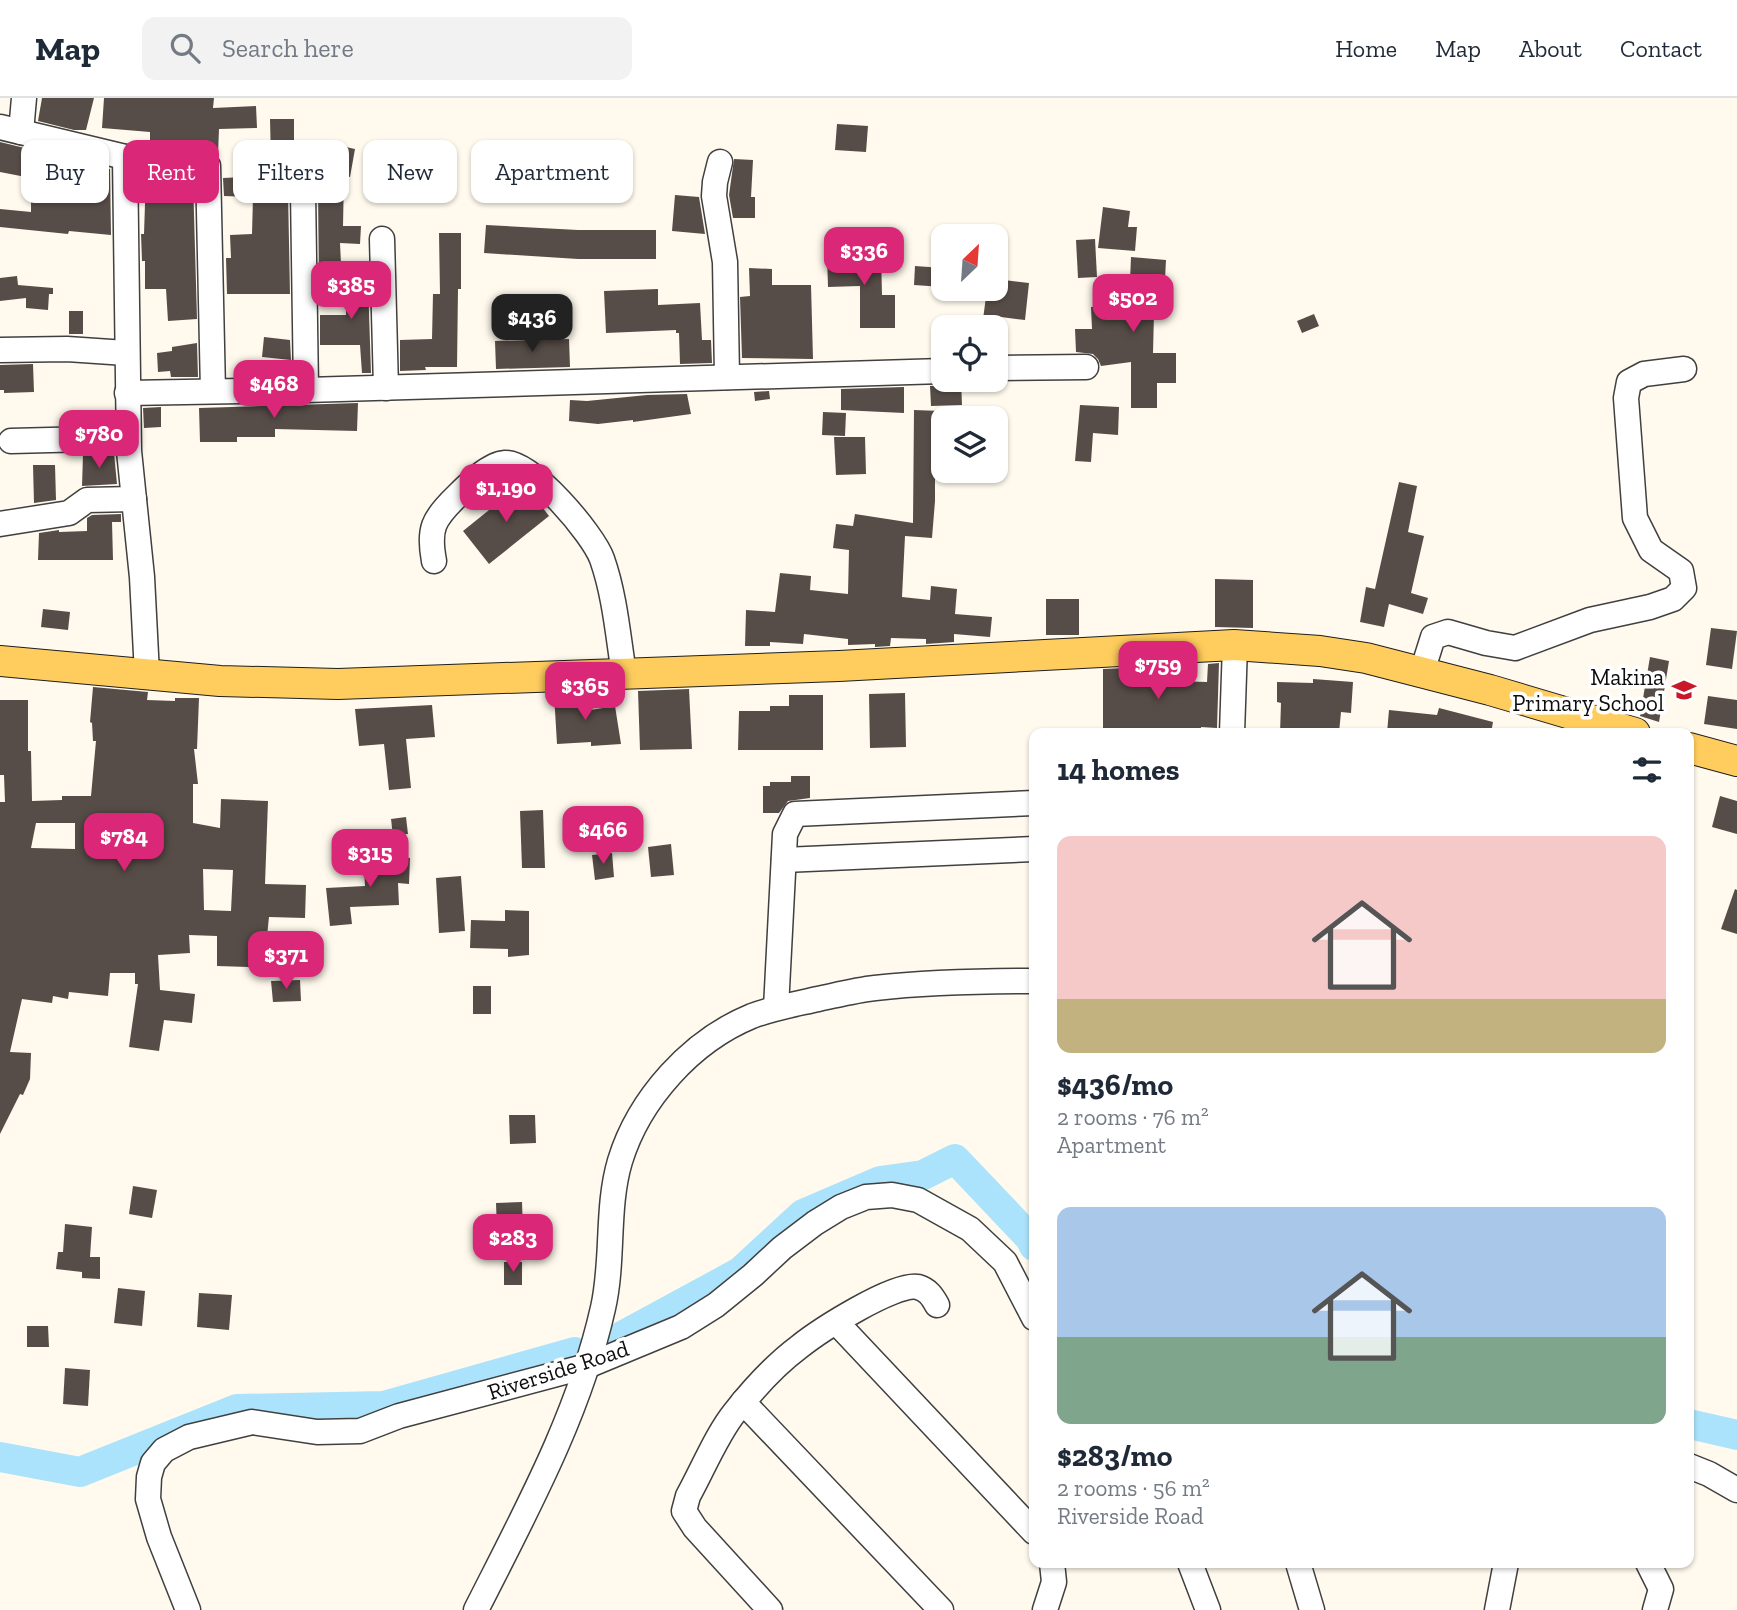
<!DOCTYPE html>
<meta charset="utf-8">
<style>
:root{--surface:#fff;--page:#f2f2f3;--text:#1f2937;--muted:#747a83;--line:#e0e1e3;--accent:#db2777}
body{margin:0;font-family:"Zilla Slab",serif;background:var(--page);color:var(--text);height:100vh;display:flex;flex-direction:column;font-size:26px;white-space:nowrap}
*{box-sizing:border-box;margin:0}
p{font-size:23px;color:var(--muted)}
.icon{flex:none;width:38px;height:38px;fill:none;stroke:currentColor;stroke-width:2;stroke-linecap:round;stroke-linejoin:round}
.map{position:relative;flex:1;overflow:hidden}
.panel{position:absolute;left:1029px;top:630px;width:665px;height:840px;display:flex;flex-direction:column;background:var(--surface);border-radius:14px;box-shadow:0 2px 5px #0004}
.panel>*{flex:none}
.top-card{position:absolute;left:21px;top:42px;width:665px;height:63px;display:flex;gap:14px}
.needle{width:46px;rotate:25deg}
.tools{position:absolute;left:931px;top:126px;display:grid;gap:14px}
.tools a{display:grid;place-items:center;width:77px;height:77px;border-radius:14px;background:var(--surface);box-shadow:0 2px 5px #0004;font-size:35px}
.price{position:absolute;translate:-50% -60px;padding:0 16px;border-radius:14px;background:var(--accent);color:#fff;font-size:23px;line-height:46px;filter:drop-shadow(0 2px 4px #0008)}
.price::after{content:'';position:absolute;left:50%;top:42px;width:21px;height:16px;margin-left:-10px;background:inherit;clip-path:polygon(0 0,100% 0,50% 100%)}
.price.on{background:#222;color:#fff}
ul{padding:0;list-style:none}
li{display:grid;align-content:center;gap:14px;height:371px;padding:0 28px}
li span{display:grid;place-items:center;height:217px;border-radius:14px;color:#555}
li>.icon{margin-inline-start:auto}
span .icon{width:126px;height:126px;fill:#fffc;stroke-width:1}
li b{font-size:30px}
h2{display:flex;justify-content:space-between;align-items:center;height:84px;padding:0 28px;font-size:30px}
.tag{padding:0 24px;border-radius:14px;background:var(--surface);box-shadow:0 2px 5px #0004;font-size:24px;line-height:63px}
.tag.on{background:var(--accent);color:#fff}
header{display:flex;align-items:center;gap:42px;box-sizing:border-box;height:98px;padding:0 35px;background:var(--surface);border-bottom:2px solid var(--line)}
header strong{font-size:33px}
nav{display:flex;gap:38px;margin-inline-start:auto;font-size:24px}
.search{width:490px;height:63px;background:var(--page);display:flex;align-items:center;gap:18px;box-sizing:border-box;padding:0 24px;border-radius:14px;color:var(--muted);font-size:26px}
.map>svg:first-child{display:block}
</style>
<header>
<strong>Map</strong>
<div class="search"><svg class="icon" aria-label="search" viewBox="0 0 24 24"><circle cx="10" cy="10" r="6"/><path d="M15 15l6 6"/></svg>Search here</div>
<nav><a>Home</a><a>Map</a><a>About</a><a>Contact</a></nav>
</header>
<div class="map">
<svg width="1737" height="1512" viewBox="0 0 1737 1512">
<rect width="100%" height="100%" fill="#fffaed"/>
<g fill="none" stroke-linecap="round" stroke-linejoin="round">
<g stroke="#ace3fc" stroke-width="30">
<polyline points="613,1243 740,1174 803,1116 880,1083 923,1077 955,1061 1030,1140 1034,1148"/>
<polyline points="1689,1326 1737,1337"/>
<polyline points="0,1359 80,1374 237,1311 384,1308 575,1254"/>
</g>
</g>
<g fill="#574d48" fill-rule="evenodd">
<polygon points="42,0 94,0 86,32 74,32 38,23"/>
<polygon points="104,0 214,0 213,10 256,8 257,30 219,31 218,57 210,53 150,47 150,34 102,30"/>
<polygon points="270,21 294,21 294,64 303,64 303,78 326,79 332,46 355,51 350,79 344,78 343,128 361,128 360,146 340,145 342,186 319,187 318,92 315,85 310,80 296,80 290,85 288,93 290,196 227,196 226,160 231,160 230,137 252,136 253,99 224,98 223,80 244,79 244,67 264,68 264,64 271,64"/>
<polygon points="837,26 868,28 866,54 835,52"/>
<polygon points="0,44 78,63 69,98 97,100 99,68 110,71 111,137 69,133 68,136 0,129 0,111 31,114 31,80 0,74"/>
<polygon points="734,61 753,62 751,99 755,99 755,120 733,120 729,97"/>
<polygon points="146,76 193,81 197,221 168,223 166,191 145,191 145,163 142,163 141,136 144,136"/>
<polygon points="675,97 699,99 705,136 672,133"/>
<polygon points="1103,109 1130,113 1128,129 1137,129 1135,153 1098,150"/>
<polygon points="486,127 578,132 656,132 656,161 578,161 484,155"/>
<polygon points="439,135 461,135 461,191 458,191 457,269 425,269 426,272 400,273 400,242 432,241 433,196 440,196"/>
<polygon points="1095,141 1097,179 1078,180 1076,142"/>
<polygon points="881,156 882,197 895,197 895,230 860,230 860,188 828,189 827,157"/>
<polygon points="1131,159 1166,162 1165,181 1162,181 1162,215 1154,215 1153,255 1176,255 1176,285 1157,285 1157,310 1131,310 1131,264 1101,268 1098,261 1093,256 1076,254 1075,231 1092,231 1091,209 1129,207"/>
<polygon points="915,168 943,170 943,189 914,187"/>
<polygon points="749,170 772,171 772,187 811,187 813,261 742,260 740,199 750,198"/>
<polygon points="359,173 360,185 368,185 371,275 362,275 360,247 320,247 320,217 346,217 346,174"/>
<polygon points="17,178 18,187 53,190 53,196 49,196 48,212 26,210 26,200 0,203 0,180"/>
<polygon points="996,181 1029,185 1025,222 1001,219 1001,229 982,229 987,191 996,191"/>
<polygon points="658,191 658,207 700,205 702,242 711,242 712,265 680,266 679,235 676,235 676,232 606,235 604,193"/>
<rect x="69" y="213" width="14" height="23"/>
<polygon points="1314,216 1319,228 1302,235 1297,223"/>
<polygon points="264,239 290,242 291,262 262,259"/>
<polygon points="569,241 570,269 496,271 495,243"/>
<polygon points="197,245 198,279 171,279 170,273 158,274 157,255 172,253 172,249"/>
<polygon points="33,266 34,294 4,295 4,292 0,292 0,267"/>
<polygon points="955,282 961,282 962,307 931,308 930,288 944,288"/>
<polygon points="904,289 904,315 841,312 841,291"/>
<polygon points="769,293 770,301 755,303 754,294"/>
<polygon points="687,296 691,316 633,324 633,322 598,326 569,323 570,302 587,303 647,297"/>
<polygon points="358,305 357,333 275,331 275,339 237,339 237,344 200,344 199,310"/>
<polygon points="1080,307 1119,309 1118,337 1093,335 1091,364 1075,363"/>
<polygon points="161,309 161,329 144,330 143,310"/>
<polygon points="914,312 941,313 940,347 935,347 935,403 932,440 905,438 902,499 930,502 931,488 957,491 955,516 992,519 990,539 954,536 954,544 926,546 926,541 891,540 890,548 875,549 875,546 848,547 848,541 804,536 803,546 770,544 770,548 745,548 746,512 775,514 780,475 811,478 810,492 848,496 849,452 833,450 836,426 853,428 855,416 913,425"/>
<polygon points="823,314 846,315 845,338 822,337"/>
<polygon points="834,339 865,339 866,376 836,377"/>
<polygon points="114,355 117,386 82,388 83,356"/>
<polygon points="33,367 55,367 56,402 34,405"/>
<polygon points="1399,384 1417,388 1408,434 1424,438 1411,495 1428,500 1423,516 1389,506 1384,529 1360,524 1366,489 1375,491"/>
<polygon points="520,387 533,397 549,418 489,466 463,433"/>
<polygon points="121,416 121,424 112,424 113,462 38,462 39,435 59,432 59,434 87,433 87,420 92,417"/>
<polygon points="1215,481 1253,482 1253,530 1215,529"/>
<rect x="1046" y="501" width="33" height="36"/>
<polygon points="43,511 70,514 68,532 41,529"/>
<polygon points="1711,530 1737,533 1732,571 1706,567"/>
<polygon points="1650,559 1669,563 1659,624 1640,618"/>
<polygon points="1219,565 1217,630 1201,629 1201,632 1155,630 1155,635 1103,635 1103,571 1172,568 1173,583 1207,584 1208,566"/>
<polygon points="1313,581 1353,584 1351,615 1341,614 1339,635 1300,631 1300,635 1280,635 1281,605 1277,604 1277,584 1313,585"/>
<path d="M93,589L148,594L147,602L175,603V600H199L197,651H194L198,686H193V725L220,730L221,701L268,703L265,786L306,787L305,820L269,819L266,848L276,850L271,874L248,869L217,868V838L189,837L190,855L158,857L160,892L195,896L192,925L164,922L159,953L129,949L138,886H135V875H110L108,898L69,894L68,901L53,898L52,905L22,901L10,954L31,955L30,981L23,997L20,996L0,1036V704H5L4,677H0V602H28V653H31L32,703L62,702V698H91L96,643H93L92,625L90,624ZM36,725H75V751L31,750ZM203,771L233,772L231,813L204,812Z"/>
<polygon points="689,591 692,651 640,652 638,593"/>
<polygon points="585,595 585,613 615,608 621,646 591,648 591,644 557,646 554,596"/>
<polygon points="905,595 906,649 870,650 869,596"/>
<polygon points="789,597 823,597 823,652 738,652 739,613 770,613 770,608 789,608"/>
<polygon points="1708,598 1737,602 1737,631 1704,626"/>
<polygon points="432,607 435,639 406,641 411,690 389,692 384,646 359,648 355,611"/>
<polygon points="1439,610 1493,624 1491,635 1387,635 1389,612 1437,617"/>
<polygon points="791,678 810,678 810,700 788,703 779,715 763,715 763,688 770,688 770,684 791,684"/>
<polygon points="1720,698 1737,703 1737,736 1712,729"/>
<polygon points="543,712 545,770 522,770 520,713"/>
<polygon points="406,719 408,736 393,738 391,721"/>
<polygon points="671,746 674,777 651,779 648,749"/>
<polygon points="612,755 614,779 595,782 592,757"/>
<polygon points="369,758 410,760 409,786 398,785 399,807 350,809 352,826 330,828 326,790 365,788 364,769 368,769"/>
<polygon points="461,778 465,833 439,835 436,780"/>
<polygon points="1735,791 1737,792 1737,836 1721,831"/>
<polygon points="505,812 529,813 529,857 508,859 508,851 470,850 471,822 505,823"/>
<polygon points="300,882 301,903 273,904 271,883"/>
<rect x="473" y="888" width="18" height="28"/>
<polygon points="509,1017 535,1017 536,1045 510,1046"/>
<polygon points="133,1088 157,1092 152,1120 129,1116"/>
<polygon points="522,1104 523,1132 497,1133 496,1105"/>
<polygon points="65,1126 92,1129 90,1159 100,1159 100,1181 82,1180 82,1174 56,1171 58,1154 63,1154"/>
<rect x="504" y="1164" width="18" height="23"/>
<polygon points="118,1190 145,1193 142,1228 114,1225"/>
<polygon points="199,1195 232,1197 229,1232 197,1229"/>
<polygon points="27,1228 48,1228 49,1249 27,1249"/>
<polygon points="65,1270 90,1272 88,1308 63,1306"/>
</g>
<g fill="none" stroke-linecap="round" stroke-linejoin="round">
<g stroke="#404040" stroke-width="27">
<g id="minor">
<polyline points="0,29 125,59 208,68 213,293"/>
<polyline points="21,34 24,0"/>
<polyline points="125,59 129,353 142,479 147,576"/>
<polyline points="720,64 715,84 714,98 725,164 727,279"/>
<polyline points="303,93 306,292"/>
<polyline points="382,141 386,290"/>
<polyline points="0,252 67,251 126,255"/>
<polyline points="996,270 1086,269"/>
<polyline points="127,295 306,292 943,273"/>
<polyline points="11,343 128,340"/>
<polyline points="0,426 69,415 87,402 134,401"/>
<path d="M434,463C428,431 433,421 457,398C468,387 489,366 505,365C532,364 593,436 602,461C615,498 618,538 624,576"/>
<polyline points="1422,574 1433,539 1448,534 1486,545 1515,550 1590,522 1650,509 1673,501 1684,490 1681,473 1651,452 1635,420 1626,300 1629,284 1644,276 1684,271"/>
<polyline points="1232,635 1235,547"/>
<polyline points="784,762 1034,751"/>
<polyline points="776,910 785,736 795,716 1034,705"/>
<polyline points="837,1225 1034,1434"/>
<polyline points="743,1304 941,1512"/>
<polyline points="1689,1368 1709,1376 1737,1392"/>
<polyline points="1190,1465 1208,1512"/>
<polyline points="1298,1465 1312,1512"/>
<polyline points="1648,1465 1661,1491 1655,1512"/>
<polyline points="188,1512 159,1439 148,1401 149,1379 153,1365 164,1352 189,1339 252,1324 317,1334 360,1333 399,1318 587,1268 681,1229 716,1207 753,1177 782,1150 815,1125 841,1109 866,1099 892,1097 918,1102 970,1131 1005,1164 1034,1220"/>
<path d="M476,1512C525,1415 579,1317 603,1210C614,1162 606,1110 620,1063C639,1001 691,943 752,918C773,910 796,906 818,901C837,897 856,892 875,890C928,884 981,883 1034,883"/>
<path d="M770,1512L695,1430L684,1413L688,1398C702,1373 717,1336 735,1314C754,1290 775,1267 799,1249C819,1233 895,1184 918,1189C928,1192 932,1198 937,1207"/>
<polyline points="1045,1512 1054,1484 1052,1465"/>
<polyline points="1497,1512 1506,1465"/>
</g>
</g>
<g stroke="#1e1e1e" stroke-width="32">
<g id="major">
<polyline points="0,563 220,583 338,586 839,568 1234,547 1320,553 1366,560 1490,592 1635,635"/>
<polyline points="1689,650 1737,663"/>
</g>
</g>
<use href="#minor" stroke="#fff" stroke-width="24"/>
<use href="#major" stroke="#ffcd5d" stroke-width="30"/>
</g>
<defs>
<g id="school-bare" transform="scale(1.89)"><path d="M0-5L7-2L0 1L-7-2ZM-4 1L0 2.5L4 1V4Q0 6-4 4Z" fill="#ca182b" stroke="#fff" stroke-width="2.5" paint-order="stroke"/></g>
</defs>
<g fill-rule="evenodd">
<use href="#school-bare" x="1684" y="592"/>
</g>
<g text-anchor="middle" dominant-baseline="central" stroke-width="7" stroke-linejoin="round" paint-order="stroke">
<g font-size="23" fill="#0d0d0d" stroke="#fff" text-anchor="end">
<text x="1664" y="579">Makina<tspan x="1664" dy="26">Primary School</tspan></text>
</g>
<g font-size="23" fill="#0d0d0d" stroke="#fff">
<text transform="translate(558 1272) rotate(-18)">Riverside Road</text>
</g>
</g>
</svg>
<div class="tools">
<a><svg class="needle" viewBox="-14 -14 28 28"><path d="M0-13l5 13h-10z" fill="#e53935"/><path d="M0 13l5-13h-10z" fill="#747a83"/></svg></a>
<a><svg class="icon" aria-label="locate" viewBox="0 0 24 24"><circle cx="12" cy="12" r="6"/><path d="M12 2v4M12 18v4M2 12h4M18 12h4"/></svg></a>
<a><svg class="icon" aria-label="layers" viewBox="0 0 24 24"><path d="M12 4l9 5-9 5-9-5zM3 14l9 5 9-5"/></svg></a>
</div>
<b class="price" style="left:864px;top:189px">$336</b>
<b class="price" style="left:351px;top:223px">$385</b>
<b class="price" style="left:1133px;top:236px">$502</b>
<b class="price on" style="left:532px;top:256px">$436</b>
<b class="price" style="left:274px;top:322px">$468</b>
<b class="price" style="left:99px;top:372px">$780</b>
<b class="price" style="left:506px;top:426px">$1,190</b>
<b class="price" style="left:1158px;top:603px">$759</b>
<b class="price" style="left:585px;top:624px">$365</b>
<b class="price" style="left:603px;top:768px">$466</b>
<b class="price" style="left:124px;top:775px">$784</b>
<b class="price" style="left:370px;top:791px">$315</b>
<b class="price" style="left:286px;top:893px">$371</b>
<b class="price" style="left:513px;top:1176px">$283</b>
<div class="top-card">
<a class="tag">Buy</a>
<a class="tag on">Rent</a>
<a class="tag">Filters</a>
<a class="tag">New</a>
<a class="tag">Apartment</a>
</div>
<section class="panel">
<h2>14 homes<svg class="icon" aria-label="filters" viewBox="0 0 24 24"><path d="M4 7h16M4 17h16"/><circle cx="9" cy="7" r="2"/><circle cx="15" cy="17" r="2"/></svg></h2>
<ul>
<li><span style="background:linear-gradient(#f6c9c9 75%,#c2b280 0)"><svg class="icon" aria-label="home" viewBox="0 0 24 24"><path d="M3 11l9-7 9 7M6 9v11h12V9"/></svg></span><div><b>$436/mo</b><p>2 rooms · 76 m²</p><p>Apartment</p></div></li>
<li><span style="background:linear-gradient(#a9c7e8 60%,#7fa58c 0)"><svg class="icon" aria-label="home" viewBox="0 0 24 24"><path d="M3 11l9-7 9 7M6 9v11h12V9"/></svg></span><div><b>$283/mo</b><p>2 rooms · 56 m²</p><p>Riverside Road</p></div></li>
</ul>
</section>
</div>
